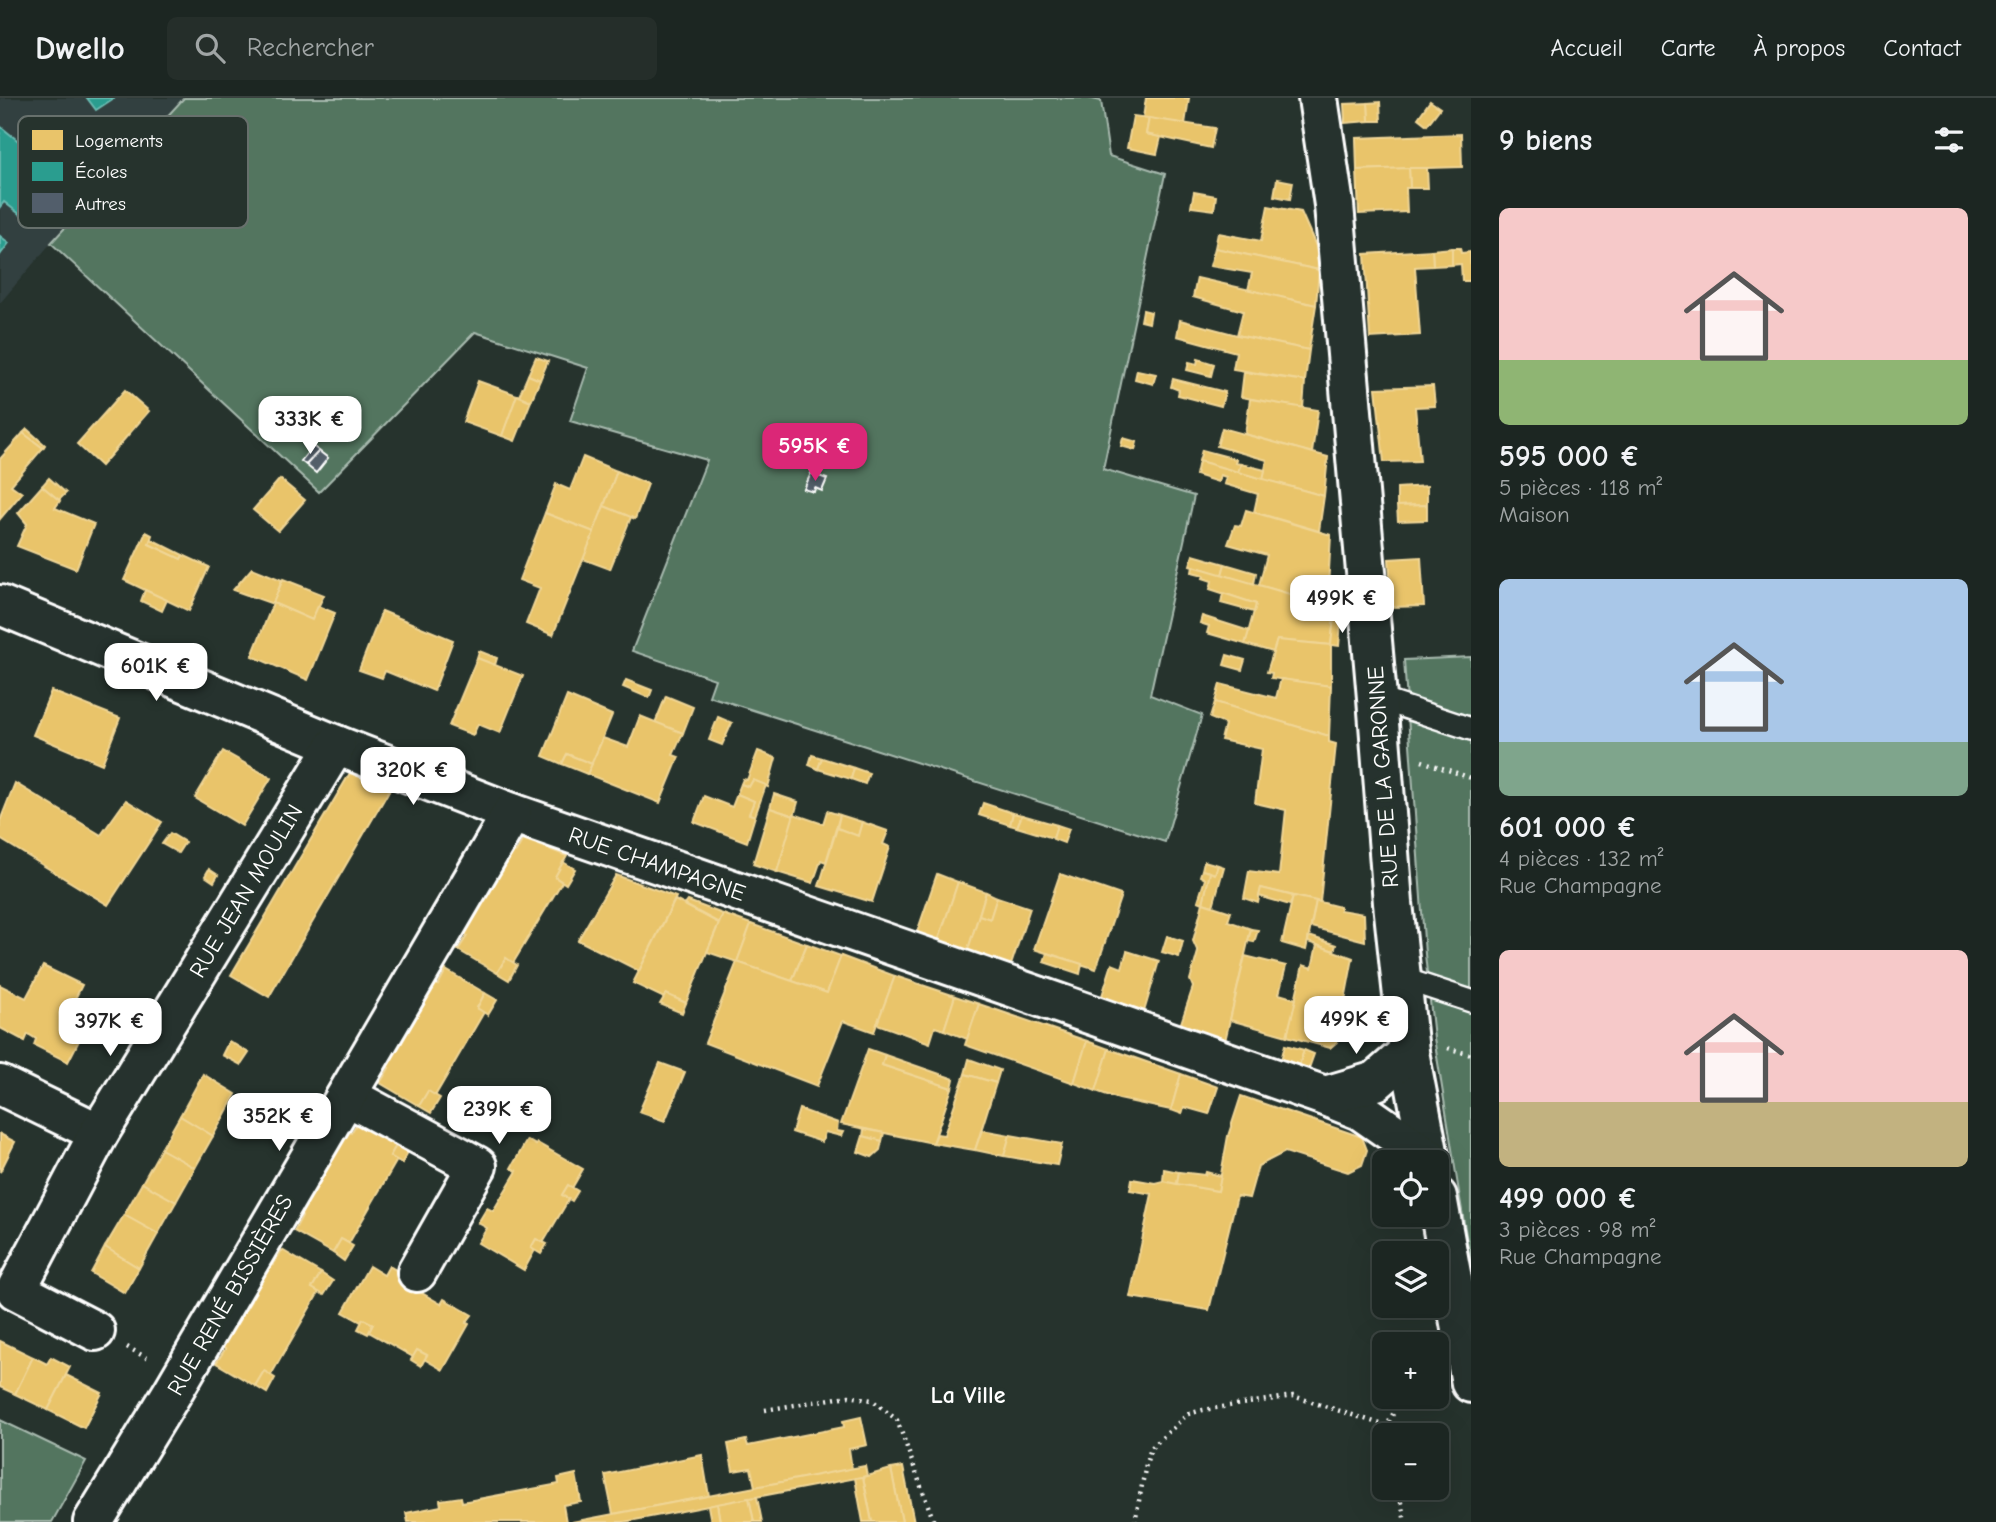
<!DOCTYPE html>
<html lang="fr">
<meta charset="utf-8">
<style>
:root{--surface:#1c2622;--page:#252e2a;--text:#f1f3f6;--muted:#a0a5a5;--line:#3a4340;--accent:#db2777}
body{margin:0;font-family:"Comic Neue",sans-serif;background:var(--page);color:var(--text);height:100vh;display:flex;flex-direction:column;font-size:26px;white-space:nowrap}
*{box-sizing:border-box;margin:0}
p{font-size:23px;color:var(--muted)}
.icon{flex:none;width:38px;height:38px;fill:none;stroke:currentColor;stroke-width:2;stroke-linecap:round;stroke-linejoin:round}
.map{position:relative;flex:1;overflow:hidden}
.drawer{display:flex;flex-direction:column;background:var(--surface);width:525px}
.drawer>*{flex:none}
.controls{position:absolute;left:1372px;top:1052px;display:grid;gap:14px}
.controls a{display:grid;place-items:center;width:77px;height:77px;border-radius:10px;background:var(--surface);box-shadow:0 7px 28px #0002,0 0 0 2px var(--line);font-size:35px}
.price{position:absolute;translate:-50% -60px;padding:0 16px;border-radius:14px;background:#fff;color:#222;font-size:23px;line-height:46px;filter:drop-shadow(0 2px 4px #0008)}
.price::after{content:'';position:absolute;left:50%;top:42px;width:21px;height:16px;margin-left:-10px;background:inherit;clip-path:polygon(0 0,100% 0,50% 100%)}
.price.active{background:var(--accent);color:#fff}
ul{padding:0;list-style:none}
li{display:grid;align-content:center;gap:14px;height:371px;padding:0 28px}
li span{display:grid;place-items:center;height:217px;border-radius:10px;color:#555}
li>.icon{margin-inline-start:auto}
span .icon{width:126px;height:126px;fill:#fffc;stroke-width:1}
li b{font-size:30px}
h2{display:flex;justify-content:space-between;align-items:center;height:84px;padding:0 28px;font-size:30px}
header{display:flex;align-items:center;gap:42px;box-sizing:border-box;height:98px;padding:0 35px;background:var(--surface);border-bottom:2px solid var(--line)}
header strong{font-size:33px}
nav{display:flex;gap:38px;margin-inline-start:auto;font-size:24px}
.search{width:490px;height:63px;background:var(--page);display:flex;align-items:center;gap:18px;box-sizing:border-box;padding:0 24px;border-radius:10px;color:var(--muted);font-size:26px}
main{display:flex;flex:1;min-height:0}
.map>svg:first-child{display:block}
</style>
<header>
<strong>Dwello</strong>
<div class="search"><svg class="icon" aria-label="search" viewBox="0 0 24 24"><circle cx="10" cy="10" r="6"/><path d="M15 15l6 6"/></svg>Rechercher</div>
<nav><a>Accueil</a><a>Carte</a><a>À propos</a><a>Contact</a></nav>
</header>
<main>
<div class="map">
<svg width="1471" height="1424" viewBox="0 0 1471 1424">
<rect width="100%" height="100%" fill="#26332d"/>
<filter id="ink" filterUnits="userSpaceOnUse"><feTurbulence type="fractalNoise" baseFrequency=".0143" numOctaves="2"/><feDisplacementMap in="SourceGraphic" scale="14" xChannelSelector="R" yChannelSelector="G"/><feConvolveMatrix kernelMatrix="1 2 1 2 8 2 1 2 1" color-interpolation-filters="sRGB"/></filter>
<g filter="url(#ink)">
<polygon fill="#334040" points="0,0 184,0 51,145 0,205"/>
<g fill="#52745f" stroke="#a8baaf" stroke-width="2">
<polygon points="184,0 1088,0 1101,3 1109,58 1165,76 1103,371 1194,398 1150,597 1202,617 1165,744 709,598 715,581 632,553 707,362 570,323 588,270 475,234 319,394 51,145"/>
<polygon points="1471,559 1471,1168 1434,940 1425,856 1404,562"/>
<polygon points="0,1322 86,1363 52,1424 0,1424"/>
</g>
<g fill="#e9c46a" stroke="#f0d697" stroke-width="2">
<polygon points="1189,0 1185,26 1143,20 1146,0"/>
<polygon points="1430,3 1440,10 1427,27 1418,20"/>
<polygon points="1380,4 1381,23 1369,23 1368,5"/>
<polygon points="1368,5 1369,23 1345,25 1344,6"/>
<polygon points="1133,18 1149,20 1146,36 1161,39 1157,56 1127,50"/>
<polygon points="1149,20 1215,30 1211,50 1146,36"/>
<polygon points="1461,36 1462,69 1357,72 1356,40"/>
<polygon points="1409,70 1427,70 1428,90 1410,90"/>
<polygon points="1409,70 1410,90 1406,90 1407,114 1359,116 1357,72"/>
<polygon points="1277,81 1293,84 1290,101 1274,98"/>
<polygon points="1194,94 1216,98 1214,112 1191,109"/>
<polygon points="1268,108 1301,114 1316,148 1319,172 1215,150 1218,135 1261,143"/>
<polygon points="1215,150 1319,172 1316,207 1248,192 1252,175 1210,168"/>
<polygon points="1452,150 1452,167 1433,168 1432,152"/>
<polygon points="1452,150 1460,150 1461,155 1470,154 1471,183 1462,183 1461,166 1452,167"/>
<polygon points="1432,152 1433,168 1415,169 1420,237 1370,240 1365,156"/>
<polygon points="1197,180 1316,207 1309,252 1237,237 1243,213 1193,199"/>
<polygon points="1143,212 1151,214 1149,225 1141,223"/>
<polygon points="1180,222 1237,237 1309,252 1305,283 1233,271 1236,254 1177,238"/>
<polygon points="536,259 548,263 540,282 528,277"/>
<polygon points="1198,261 1214,266 1211,278 1187,272 1189,264 1197,266"/>
<polygon points="1137,272 1156,276 1153,286 1135,281"/>
<polygon points="1244,274 1305,283 1303,310 1241,299"/>
<polygon points="528,277 540,282 531,303 519,298"/>
<polygon points="1173,281 1225,294 1221,308 1178,297 1179,292 1171,289"/>
<polygon points="478,283 517,297 502,338 463,324"/>
<polygon points="1433,288 1435,308 1415,309 1420,363 1384,364 1376,290"/>
<polygon points="125,292 149,313 101,368 77,346"/>
<polygon points="517,297 531,303 515,343 502,338"/>
<polygon points="1250,301 1318,312 1312,355 1245,336"/>
<polygon points="1222,330 1328,359 1324,398 1263,381 1267,362 1217,348"/>
<polygon points="27,331 45,347 43,350 23,335"/>
<polygon points="23,335 43,350 11,387 22,395 0,421 0,361"/>
<polygon points="1123,340 1137,344 1135,352 1121,348"/>
<polygon points="1202,352 1236,361 1235,365 1241,366 1238,374 1199,363"/>
<polygon points="583,359 617,373 594,434 545,415 556,386 570,392"/>
<polygon points="1199,363 1324,398 1319,433 1254,414 1258,396 1224,386 1226,379 1220,377 1218,384 1196,377"/>
<polygon points="1241,366 1265,372 1263,381 1238,374"/>
<polygon points="617,373 648,386 635,421 604,408"/>
<polygon points="49,380 66,395 59,402 42,388"/>
<polygon points="280,381 305,402 278,433 253,412"/>
<polygon points="42,388 60,403 55,410 94,426 76,471 17,448 27,426 18,415"/>
<polygon points="1427,388 1427,407 1397,408 1397,390"/>
<polygon points="1427,407 1427,422 1398,423 1397,408"/>
<polygon points="604,408 631,419 610,471 583,461"/>
<polygon points="1246,412 1331,437 1327,507 1259,487 1267,457 1228,446 1235,427 1241,428"/>
<polygon points="545,415 594,434 553,537 526,526 540,490 519,482"/>
<polygon points="146,434 152,437 149,446 181,461 183,457 209,469 189,513 124,482"/>
<polygon points="151,441 183,457 181,461 149,446"/>
<polygon points="1193,457 1225,466 1222,477 1190,467"/>
<polygon points="1421,459 1424,508 1392,509 1389,461"/>
<polygon points="1225,466 1256,475 1254,486 1222,477"/>
<polygon points="1193,468 1327,507 1326,517 1334,519 1331,547 1277,542 1273,554 1245,546 1256,506 1210,491 1212,483 1203,480 1204,477 1192,474"/>
<polygon points="252,470 282,482 273,506 233,492"/>
<polygon points="283,481 324,497 312,522 273,505"/>
<polygon points="145,492 167,502 162,513 141,503"/>
<polygon points="1223,495 1256,506 1254,514 1221,505"/>
<polygon points="273,505 312,522 318,508 335,515 308,582 252,558"/>
<polygon points="1327,507 1342,511 1339,548 1331,547 1334,519 1326,517"/>
<polygon points="382,513 453,542 434,593 385,573 382,580 359,572"/>
<polygon points="1202,518 1249,533 1245,546 1207,535 1209,528 1200,525"/>
<polygon points="1277,542 1331,547 1331,588 1271,580 1272,575 1267,574"/>
<polygon points="479,553 497,560 495,567 477,560"/>
<polygon points="1227,557 1245,562 1242,572 1224,567"/>
<polygon points="477,560 523,578 500,635 478,626 473,637 449,628"/>
<polygon points="1281,581 1331,588 1329,638 1215,604 1220,586 1276,600"/>
<polygon points="626,582 652,592 649,600 623,589"/>
<polygon points="51,593 120,620 102,666 33,637"/>
<polygon points="567,598 612,617 592,666 567,656 562,666 543,658"/>
<polygon points="666,598 693,609 683,635 655,625"/>
<polygon points="1215,604 1329,638 1329,644 1336,646 1320,804 1261,790 1258,805 1244,800 1249,773 1279,777 1286,712 1255,705 1262,651 1221,642 1225,626 1210,620"/>
<polygon points="640,618 683,635 673,657 679,659 660,705 587,676 603,640 628,649"/>
<polygon points="718,619 732,625 722,647 709,642"/>
<polygon points="223,653 271,680 242,728 195,700"/>
<polygon points="758,653 776,660 768,689 753,682 749,689 741,686 743,681 747,682"/>
<polygon points="567,656 592,666 587,676 562,666"/>
<polygon points="812,657 822,660 818,671 809,667"/>
<polygon points="822,660 854,670 851,681 818,671"/>
<polygon points="854,670 869,675 865,686 851,681"/>
<polygon points="350,675 390,691 269,899 231,877"/>
<polygon points="753,682 766,687 755,718 749,716 754,703 737,696 741,686 749,689"/>
<polygon points="15,685 101,737 126,702 162,724 108,807 0,741 0,723"/>
<polygon points="737,696 754,703 749,716 755,718 747,744 694,724 704,698 732,709"/>
<polygon points="774,696 798,704 794,718 770,710"/>
<polygon points="983,705 1013,715 1010,727 979,717"/>
<polygon points="770,710 794,718 777,774 753,766"/>
<polygon points="827,713 840,717 826,764 821,762 813,785 777,774 794,716 823,726"/>
<polygon points="1013,715 1022,717 1017,729 1010,727"/>
<polygon points="840,717 862,724 858,738 837,730"/>
<polygon points="1022,717 1057,727 1053,740 1017,729"/>
<polygon points="862,724 888,733 883,746 890,749 872,804 819,788 837,730 858,738"/>
<polygon points="1057,727 1069,731 1064,745 1053,741"/>
<polygon points="170,735 185,744 178,755 162,746"/>
<polygon points="523,741 567,758 555,779 562,784 513,865 506,860 497,875 458,852 467,838 462,834 483,799 486,801 493,789 490,787 511,751 516,754"/>
<polygon points="1204,763 1218,767 1215,776 1202,772"/>
<polygon points="563,764 575,771 566,786 555,779"/>
<polygon points="1218,767 1224,769 1213,808 1203,805 1210,774 1215,776"/>
<polygon points="209,771 218,777 214,784 205,778"/>
<polygon points="1202,772 1210,774 1203,805 1198,803 1205,781 1200,778"/>
<polygon points="937,776 958,784 937,847 915,840"/>
<polygon points="1060,776 1121,797 1096,871 1034,851"/>
<polygon points="616,777 676,799 639,873 578,842"/>
<polygon points="958,784 986,794 966,858 937,847"/>
<polygon points="1261,790 1293,798 1290,807 1259,798"/>
<polygon points="986,794 997,799 990,821 979,817"/>
<polygon points="1293,798 1316,803 1306,852 1282,845"/>
<polygon points="997,799 1030,810 1009,873 966,858 979,817 990,821"/>
<polygon points="675,802 719,825 686,905 666,896 664,900 633,885"/>
<polygon points="688,803 723,816 719,825 685,807"/>
<polygon points="1316,803 1340,809 1340,812 1364,816 1365,843 1311,829"/>
<polygon points="1203,805 1231,814 1228,823 1251,831 1225,943 1180,928 1193,889 1190,882 1198,854 1193,843"/>
<polygon points="723,816 751,826 737,864 707,854"/>
<polygon points="751,826 807,846 792,883 737,864"/>
<polygon points="1251,831 1258,832 1254,844 1248,843"/>
<polygon points="1167,838 1183,843 1179,859 1162,854"/>
<polygon points="1309,838 1336,847 1334,853 1308,844"/>
<polygon points="807,846 841,858 827,895 792,883"/>
<polygon points="1317,847 1353,860 1337,944 1330,950 1287,938 1303,867 1312,870"/>
<polygon points="1127,853 1159,863 1143,917 1100,904 1112,866 1122,870"/>
<polygon points="1047,855 1082,866 1080,876 1044,864"/>
<polygon points="841,858 895,878 874,934 843,923 817,988 705,945 737,864 827,895"/>
<polygon points="1245,858 1286,868 1279,896 1296,901 1287,938 1230,922"/>
<polygon points="506,860 517,867 509,882 497,875"/>
<polygon points="43,868 82,887 63,925 83,935 68,964 34,947 36,941 28,936 25,943 0,930 0,887 26,900"/>
<polygon points="446,872 485,895 477,910 484,914 435,998 428,993 419,1008 380,985 389,970 384,968 405,931 408,933 415,921 412,920 433,884 438,887"/>
<polygon points="895,878 955,898 944,932 935,929 930,945 877,926"/>
<polygon points="485,895 497,902 488,917 477,910"/>
<polygon points="666,896 686,905 682,915 660,906"/>
<polygon points="955,898 979,906 967,941 944,932"/>
<polygon points="979,906 1087,943 1074,985 965,947"/>
<polygon points="229,943 249,955 241,967 222,957"/>
<polygon points="1087,943 1109,951 1096,993 1074,985"/>
<polygon points="1285,947 1304,952 1299,968 1281,962"/>
<polygon points="868,951 885,957 882,967 952,990 933,1045 841,1026"/>
<polygon points="1109,951 1181,976 1171,1012 1119,1001 1096,993"/>
<polygon points="1304,952 1314,956 1309,970 1299,968"/>
<polygon points="885,957 954,981 952,990 882,967"/>
<polygon points="969,961 1000,972 996,985 965,976"/>
<polygon points="660,965 685,974 665,1023 639,1014"/>
<polygon points="203,976 236,996 213,1038 180,1018"/>
<polygon points="965,976 996,985 975,1052 933,1045 937,1036 944,1037"/>
<polygon points="1181,976 1218,989 1209,1016 1184,1009 1182,1016 1171,1012"/>
<polygon points="428,993 440,1000 431,1015 419,1008"/>
<polygon points="1241,998 1362,1039 1367,1052 1362,1067 1348,1074 1285,1054 1258,1068 1249,1100 1237,1098 1209,1212 1130,1199 1152,1096 1130,1092 1132,1081 1155,1085 1163,1083 1218,1093 1228,1038"/>
<polygon points="799,1011 838,1025 837,1033 843,1034 841,1038 825,1034 822,1044 792,1034"/>
<polygon points="180,1018 213,1038 195,1070 161,1051"/>
<polygon points="360,1020 399,1043 390,1058 397,1062 349,1145 341,1141 333,1155 294,1133 302,1118 297,1116 318,1079 322,1081 328,1070 325,1068 346,1032 351,1035"/>
<polygon points="864,1031 884,1035 882,1043 863,1038"/>
<polygon points="982,1032 1010,1037 1004,1058 975,1052"/>
<polygon points="0,1036 15,1044 0,1074"/>
<polygon points="1010,1037 1062,1046 1057,1067 1004,1058"/>
<polygon points="863,1038 882,1043 880,1052 872,1059 858,1054"/>
<polygon points="527,1042 536,1047 537,1045 583,1071 572,1090 568,1087 562,1097 569,1101 543,1145 536,1141 531,1150 535,1152 524,1172 478,1145 487,1130 478,1125 487,1110 493,1113 517,1073 511,1070"/>
<polygon points="399,1043 410,1050 402,1065 390,1058"/>
<polygon points="161,1051 195,1070 176,1104 142,1085"/>
<polygon points="1164,1071 1179,1074 1177,1086 1163,1083"/>
<polygon points="1179,1074 1205,1077 1206,1074 1221,1078 1218,1093 1177,1086"/>
<polygon points="142,1085 176,1104 158,1136 124,1117"/>
<polygon points="568,1087 578,1093 572,1103 562,1097"/>
<polygon points="124,1117 158,1136 139,1170 105,1149"/>
<polygon points="341,1141 353,1148 344,1163 333,1155"/>
<polygon points="536,1141 547,1146 541,1156 531,1150"/>
<polygon points="105,1149 139,1170 125,1195 91,1175"/>
<polygon points="282,1152 321,1175 312,1190 319,1194 271,1277 264,1273 255,1288 216,1265 225,1251 220,1248 241,1212 244,1214 251,1203 248,1201 268,1164 273,1167"/>
<polygon points="369,1168 384,1177 389,1168 404,1177 401,1183 441,1206 444,1201 472,1217 466,1225 469,1226 443,1272 424,1261 427,1257 417,1252 413,1259 369,1234 373,1226 363,1221 361,1224 343,1214"/>
<polygon points="321,1175 333,1183 324,1197 312,1190"/>
<polygon points="363,1221 373,1226 368,1236 358,1231"/>
<polygon points="0,1243 33,1259 15,1296 0,1289"/>
<polygon points="417,1252 427,1257 421,1268 411,1262"/>
<polygon points="33,1259 47,1266 51,1259 70,1269 48,1312 15,1296"/>
<polygon points="264,1273 275,1280 267,1295 255,1288"/>
<polygon points="66,1277 102,1295 84,1330 48,1312"/>
<polygon points="861,1319 867,1347 849,1351 852,1371 755,1389 751,1370 733,1373 728,1346 746,1342 748,1348 844,1329 843,1323"/>
<polygon points="702,1357 709,1398 613,1416 605,1377"/>
<polygon points="865,1368 867,1378 624,1424 572,1424"/>
<polygon points="903,1369 914,1424 902,1424 891,1371"/>
<polygon points="891,1371 902,1424 872,1424 863,1379"/>
<polygon points="576,1376 581,1404 563,1407 566,1424 408,1424 406,1415 441,1408 440,1402 461,1399 462,1404 559,1386 558,1380"/>
<polygon points="863,1379 872,1424 863,1424 855,1380"/>
<polygon points="757,1399 762,1424 754,1424 749,1400"/>
<polygon points="749,1400 754,1424 720,1424 717,1406"/>
<polygon points="717,1406 720,1424 711,1424 708,1408"/>
</g>
<g fill="#2a9d8f" stroke="#6abab1" stroke-width="2">
<polygon points="87,0 114,0 96,12"/>
<polygon points="0,28 61,78 26,121 4,104 0,109"/>
<polygon points="0,138 9,145 0,157"/>
</g>
<g fill="#525e6b" stroke="#fff" stroke-width="2">
<polygon points="313,348 319,353 306,367 301,363"/>
<polygon points="319,353 328,360 316,375 306,367"/>
<polygon points="811,375 827,381 822,393 815,390 814,394 804,391"/>
</g>
<g fill="none" stroke-linecap="round" stroke-linejoin="round">
<g stroke="#fff" stroke-width="26">
<g id="service">
<polyline points="1377,600 1471,631"/>
<polyline points="1401,880 1471,903"/>
</g>
</g>
<g stroke="#fff" stroke-width="44">
<g id="minor">
<polyline points="1318,0 1334,107 1377,600 1393,805 1409,954 1430,1064"/>
<polyline points="0,507 336,647 512,715 1325,998 1360,1012 1430,1061"/>
<polyline points="0,987 99,1035"/>
<polyline points="347,998 477,1068 417,1174"/>
<polyline points="1325,998 1376,983 1409,954"/>
<polyline points="1437,1099 1471,1285"/>
<polyline points="95,1233 16,1192 99,1035 336,647"/>
<polyline points="93,1424 172,1295 512,715"/>
</g>
</g>
<g stroke="#fff" stroke-width="4.5" stroke-dasharray="2 5" stroke-linecap="butt">
<polyline points="1422,663 1471,680"/>
<polyline points="1448,950 1471,957"/>
<polyline points="127,1249 147,1260"/>
<polyline points="765,1312 849,1298 872,1302 897,1322 934,1424"/>
<polyline points="1387,1328 1388,1337"/>
<polyline points="1398,1390 1405,1424"/>
<polyline points="1135,1424 1146,1366 1151,1350 1188,1316 1203,1312 1293,1298 1387,1328 1402,1298"/>
</g>
<use href="#service" stroke="#26332d" stroke-width="21"/>
<use href="#minor" stroke="#26332d" stroke-width="38"/>
</g>
</g>
<g text-anchor="middle" dominant-baseline="central" stroke-width="7" stroke-linejoin="round" paint-order="stroke">
<g font-size="23" fill="#fff" stroke="#26332d">
<text transform="translate(1383 679) rotate(-94)">RUE DE LA GARONNE</text>
<text transform="translate(657 766) rotate(19)">RUE CHAMPAGNE</text>
<text transform="translate(246 793) rotate(-59)">RUE JEAN MOULIN</text>
<text transform="translate(230 1197) rotate(-60)">RUE RENÉ BISSIÈRES</text>
</g>
<g font-size="24" font-weight="bold" fill="#fff" stroke="#26332d">
<text x="968" y="1297">La Ville</text>
</g>
</g>
<rect x="18" y="18" width="230" height="112" rx="10" fill="#26332d" stroke="#67706c" stroke-width="2"/>
<rect x="32" y="32" width="31" height="20" fill="#e9c46a"/>
<rect x="32" y="64" width="31" height="19" fill="#2a9d8f"/>
<rect x="32" y="95" width="31" height="20" fill="#525e6b"/>
<g font-size="19" fill="#fff">
<text x="75" y="49">Logements</text>
<text x="75" y="80">Écoles</text>
<text x="75" y="112">Autres</text>
</g>
</svg>
<div class="controls">
<a><svg class="icon" aria-label="locate" viewBox="0 0 24 24"><circle cx="12" cy="12" r="6"/><path d="M12 2v4M12 18v4M2 12h4M18 12h4"/></svg></a>
<a><svg class="icon" aria-label="layers" viewBox="0 0 24 24"><path d="M12 4l9 5-9 5-9-5zM3 14l9 5 9-5"/></svg></a>
<a>+</a>
<a>−</a>
</div>
<b class="price" style="left:310px;top:358px">333K €</b>
<b class="price active" style="left:815px;top:385px">595K €</b>
<b class="price" style="left:1342px;top:537px">499K €</b>
<b class="price" style="left:156px;top:605px">601K €</b>
<b class="price" style="left:413px;top:709px">320K €</b>
<b class="price" style="left:1356px;top:958px">499K €</b>
<b class="price" style="left:110px;top:960px">397K €</b>
<b class="price" style="left:499px;top:1048px">239K €</b>
<b class="price" style="left:279px;top:1055px">352K €</b>
</div>
<section class="drawer">
<h2>9 biens<svg class="icon" aria-label="filters" viewBox="0 0 24 24"><path d="M4 7h16M4 17h16"/><circle cx="9" cy="7" r="2"/><circle cx="15" cy="17" r="2"/></svg></h2>
<ul>
<li><span style="background:linear-gradient(#f6c9c9 70%,#8fb573 0)"><svg class="icon" aria-label="home" viewBox="0 0 24 24"><path d="M3 11l9-7 9 7M6 9v11h12V9"/></svg></span><div><b>595 000 €</b><p>5 pièces · 118 m²</p><p>Maison</p></div></li>
<li><span style="background:linear-gradient(#a9c7e8 75%,#7fa58c 0)"><svg class="icon" aria-label="home" viewBox="0 0 24 24"><path d="M3 11l9-7 9 7M6 9v11h12V9"/></svg></span><div><b>601 000 €</b><p>4 pièces · 132 m²</p><p>Rue Champagne</p></div></li>
<li><span style="background:linear-gradient(#f6c9c9 70%,#c2b280 0)"><svg class="icon" aria-label="home" viewBox="0 0 24 24"><path d="M3 11l9-7 9 7M6 9v11h12V9"/></svg></span><div><b>499 000 €</b><p>3 pièces · 98 m²</p><p>Rue Champagne</p></div></li>
</ul>
</section>
</main>
